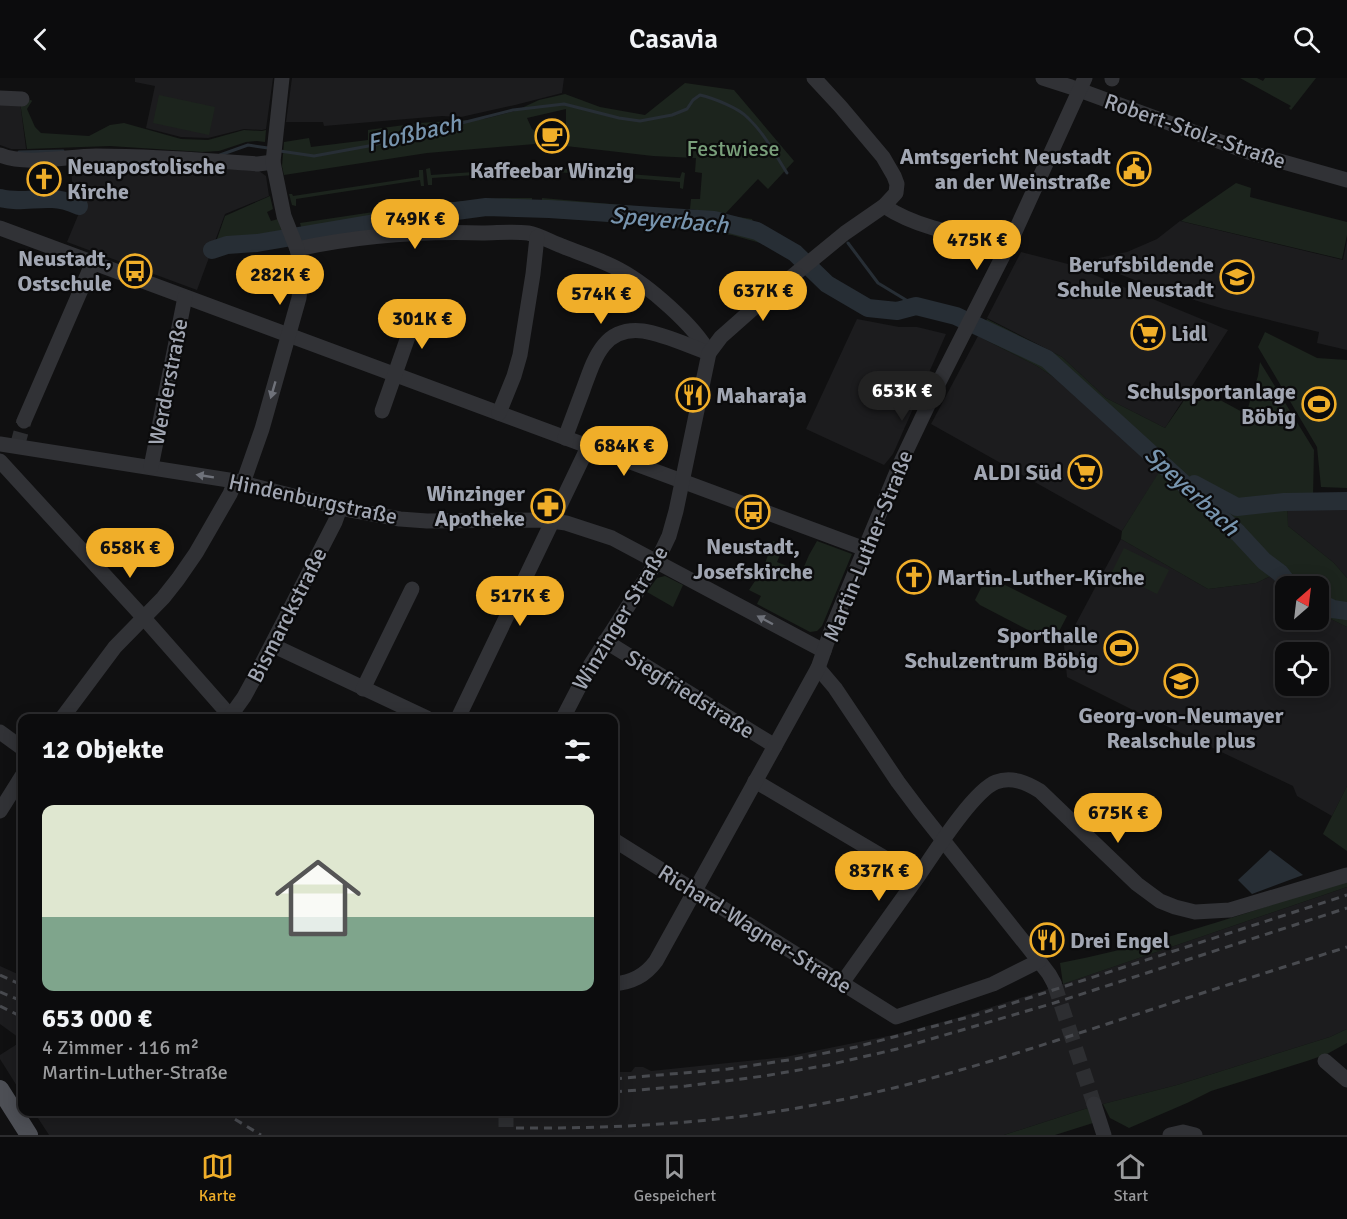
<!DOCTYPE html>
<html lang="de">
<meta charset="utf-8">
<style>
:root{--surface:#0c0c0d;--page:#1a1a1b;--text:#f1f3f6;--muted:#9a9b9d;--line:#2c2c2e;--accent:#f0ae29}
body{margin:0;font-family:Signika,sans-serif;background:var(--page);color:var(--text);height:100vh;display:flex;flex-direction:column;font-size:22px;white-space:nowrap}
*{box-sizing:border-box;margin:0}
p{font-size:20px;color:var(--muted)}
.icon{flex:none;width:33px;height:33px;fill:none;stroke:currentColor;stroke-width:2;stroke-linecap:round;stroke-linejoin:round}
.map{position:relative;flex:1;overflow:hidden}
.drawer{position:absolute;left:18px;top:636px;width:600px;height:402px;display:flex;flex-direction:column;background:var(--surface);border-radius:12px;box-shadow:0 3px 15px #0003,0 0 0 2px var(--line)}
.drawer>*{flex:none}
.needle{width:39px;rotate:28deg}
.tools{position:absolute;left:1275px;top:498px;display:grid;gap:12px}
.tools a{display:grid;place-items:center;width:54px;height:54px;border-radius:12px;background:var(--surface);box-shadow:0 3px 15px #0003,0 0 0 2px var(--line);font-size:30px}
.price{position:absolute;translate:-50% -51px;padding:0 14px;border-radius:21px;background:var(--accent);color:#111;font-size:20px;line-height:39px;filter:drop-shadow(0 2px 3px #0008)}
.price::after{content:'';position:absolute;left:50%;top:36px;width:18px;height:14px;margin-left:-9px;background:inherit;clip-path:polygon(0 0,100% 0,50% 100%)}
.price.active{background:#222;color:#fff}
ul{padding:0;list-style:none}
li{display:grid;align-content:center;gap:12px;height:318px;padding:0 24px}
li+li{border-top:2px solid var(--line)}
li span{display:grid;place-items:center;height:186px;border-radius:12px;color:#555}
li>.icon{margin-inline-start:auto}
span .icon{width:108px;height:108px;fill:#fffc;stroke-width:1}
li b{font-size:26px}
h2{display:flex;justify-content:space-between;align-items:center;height:72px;padding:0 24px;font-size:26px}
header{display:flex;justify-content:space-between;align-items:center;height:78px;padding:0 24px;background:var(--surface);font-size:27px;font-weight:600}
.tab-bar{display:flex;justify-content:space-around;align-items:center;height:84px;border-top:2px solid var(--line);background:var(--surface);font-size:16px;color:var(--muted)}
.tab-bar a{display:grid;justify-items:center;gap:3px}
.tab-bar .active{color:var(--accent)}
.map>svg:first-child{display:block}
</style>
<header><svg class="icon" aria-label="back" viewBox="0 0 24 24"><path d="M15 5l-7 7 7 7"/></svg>Casavia<svg class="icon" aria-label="search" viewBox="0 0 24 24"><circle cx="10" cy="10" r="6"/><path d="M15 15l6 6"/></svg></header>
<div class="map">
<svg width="1347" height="1057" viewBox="0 0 1347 1057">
<rect width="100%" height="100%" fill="#101011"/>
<g fill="#1c1c1e" fill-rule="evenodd">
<polygon points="135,0 273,0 266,51 262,52 244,51 208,60 181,59 146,50 155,8 135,4"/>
<polygon points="292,0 564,0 562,15 515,27 461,39 442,38 324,48 323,44 286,44"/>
<polygon points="0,24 20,24 26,71 11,71 0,67"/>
<polygon points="98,84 259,93 266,98 269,118 225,136 197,212 67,164 84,123 74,121 70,85"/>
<polygon points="1180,143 1343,182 1347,162 1347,272 1317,265 1319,254 1224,231 1158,211 1096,187 1099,180 1127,174 1157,161"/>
<polygon points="1021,174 1068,186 1228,252 1165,350 1106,320 1062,279 987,240"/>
<polygon points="857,241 899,249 917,249 946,256 893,376 884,387 806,351"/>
<polygon points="978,258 1037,288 1055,300 1159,395 1122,453 931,346"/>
<polygon points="1287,416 1347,419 1347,500 1334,485 1288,448"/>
<path d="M1121,461L1208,511L1256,505L1275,496L1283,501V517L1285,518L1286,542H1318L1319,535L1347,549V708L1332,738L1297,718L1293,708L1137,634L1067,599L1064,568ZM1286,574H1318V608H1286Z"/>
<polygon points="1347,809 1347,951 1330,959 1177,1007 1088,1030 1004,1057 49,1057 34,1034 614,1034 614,994 631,994 635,989 643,989 651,993 785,979 893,957 957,940 1045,912"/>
<polygon points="0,888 22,898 22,962 0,946"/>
<polygon points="22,963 22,1016 0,981 0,977"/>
</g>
<g fill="#1c241d">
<polygon points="1240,0 1257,0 1263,3 1265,0 1316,0 1291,32 1289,30 1291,28"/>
<polygon points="685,5 734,12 794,83 768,111 758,101 724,137 752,141 758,156 796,179 793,183 768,167 732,157 581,137 542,135 542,120 715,135 690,131 691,121 700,121 702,95 695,94 696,80 653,78 566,68 566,31 527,40 532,51 535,53 535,66 427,75 284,97 282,88 284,64 309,60 311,69 368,62 368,52 419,45 484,41 515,33 539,22 565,16 600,29 645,37"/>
<polygon points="159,17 215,29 209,57 153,45"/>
<polygon points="31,22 32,23 27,31 35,49 41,55 89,58 110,47 124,45 181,61 208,62 244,52 262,53 266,52 265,64 257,63 246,64 219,73 202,74 110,68 27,71 20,24"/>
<polygon points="531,84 535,84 535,98 532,99 531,93 432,100 432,107 428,107 426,91 430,90 431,97 531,90"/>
<polygon points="539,89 680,100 682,94 685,95 683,111 680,110 680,104 544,93 543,99 539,99"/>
<polygon points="419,92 423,92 424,108 421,108 420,102 296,121 296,128 292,127 289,116 292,116 293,118 419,99"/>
<polygon points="1236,105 1251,110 1250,119 1347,144 1347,157 1342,181 1181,143"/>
<polygon points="270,118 273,131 267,134 271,143 278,141 283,157 255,162 216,164 225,138"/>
<polygon points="504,120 532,120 532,138 445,138 304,160 300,145 427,126"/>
<polygon points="987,241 1062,279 1106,320 1165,350 1194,308 1246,336 1258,298 1260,284 1314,372 1313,419 1287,416 1288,448 1334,485 1347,500 1347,549 1319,535 1318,508 1286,508 1285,518 1283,517 1283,501 1275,496 1256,505 1208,511 1121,461 1122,453 1159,394 1055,300 1037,288 978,258"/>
<polygon points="1265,254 1317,280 1347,282 1347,410 1321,409 1317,369 1258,269"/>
<polygon points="773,463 784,467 777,484 792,490 794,488 803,491 809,477 817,463 852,476 822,548 817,553 810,554 757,526 761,518 749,512 763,491"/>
<polygon points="1124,470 1169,492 1157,516 1112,494"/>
<polygon points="665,498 683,507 673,529 647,514 657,500"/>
<polygon points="987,498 1067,538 1053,565 980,527 975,522"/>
<polygon points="1347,708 1347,773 1323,756"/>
<path d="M1347,802V809L1063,906L1060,885C1158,866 1252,833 1347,802Z"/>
<polygon points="1347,951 1347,965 1327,976 1307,983 1211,1013 1187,1025 1129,1050 1110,1040 1103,1026 1177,1007 1330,959"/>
<polygon points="1088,1030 1093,1045 1055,1057 1004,1057"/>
</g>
<polygon fill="#272e35" points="1270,772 1303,797 1252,816 1238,802"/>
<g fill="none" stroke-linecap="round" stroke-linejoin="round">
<g stroke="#272e35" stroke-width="3">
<path d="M280,73L314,78L374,67L420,53L450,48L513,32L564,26L619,40L640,43L672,37L687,31L693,22L700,17C713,20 739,30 748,40C764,55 775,76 787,95"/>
<polyline points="19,74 63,73"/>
<polyline points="220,77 248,67 268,70"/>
<polyline points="848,165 878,205 916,228"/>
</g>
<g stroke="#272e35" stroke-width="18">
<path d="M0,120C17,125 35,120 52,121C62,121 70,124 79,128"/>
<polyline points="212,172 227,167 257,165 404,140 486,129 549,131 714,142 757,153 795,175 827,206 868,230 897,233 916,228 956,238 1047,281 1238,455 1264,483 1280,495 1290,508"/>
<polyline points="1194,406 1237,429 1284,424 1347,423"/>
<polyline points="1318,524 1333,531 1347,533"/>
</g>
<g stroke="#2d2e31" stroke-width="15" stroke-dasharray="15 8" stroke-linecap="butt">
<polyline points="17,369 24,343"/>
<polyline points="1054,905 1094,1026"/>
<polyline points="506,1034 506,1057"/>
</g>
<g stroke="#313236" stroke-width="15">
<polyline points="1043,0 1071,9 1248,74 1347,102"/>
<polyline points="1112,1 1112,0"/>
<polyline points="0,20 22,21"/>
<path d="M0,77C26,88 67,78 96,78C150,78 204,82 258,86L273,84"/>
<path d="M884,128C914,148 950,155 985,161"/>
<polyline points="0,150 865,471"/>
<path d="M297,171C358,158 420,153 482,155C497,155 513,153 528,155C539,157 551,164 562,168C581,176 602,182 620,192C648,207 695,248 709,275"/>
<polyline points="382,333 416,236"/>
<polyline points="499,335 514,298 520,277 533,196 537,159"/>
<polyline points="24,343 93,184"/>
<path d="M565,360C571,344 577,328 583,312C594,282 603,248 643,253C664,256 689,268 709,275"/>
<polyline points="0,366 235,403 340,430 400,441 427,443 544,442 566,445 612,460 824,573"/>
<polyline points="0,383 143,539 232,640"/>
<polyline points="151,389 185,219"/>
<polyline points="243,405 262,351 299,220 302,194 297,171 284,138 273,84 282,0"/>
<polyline points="605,563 775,668"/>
<polyline points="272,567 427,640"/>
<polyline points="818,590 835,610 898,704 919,732 1039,883 1049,896 1054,905"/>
<polyline points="363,611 412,511"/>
<polyline points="62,640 115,569 163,520 178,501 196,475 230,416 235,403"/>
<polyline points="229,640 244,619 256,597 335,444 340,430"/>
<polyline points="458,640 588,369"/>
<polyline points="563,640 591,586 657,483 669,458 676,433 709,275 721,259 756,228 845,155 884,128 896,115 897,106 894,98 883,79 840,28 814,0"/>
<polyline points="0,654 22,670"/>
<polyline points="755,703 917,799"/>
<polyline points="0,733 22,698"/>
<polyline points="614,762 896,939 993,906 1039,883"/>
<path d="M842,905C867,870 892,835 917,800C933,777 973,713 996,704C1012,698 1027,705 1040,713L1137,806L1160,823L1175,829L1195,834L1230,832L1347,797"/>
<path d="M614,906C632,904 645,898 656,883L818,590L832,550L900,386L939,304L1014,156L1085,0"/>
<polyline points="1325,983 1347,1002"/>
<polyline points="1094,1026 1104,1057"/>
<polyline points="1170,1057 1183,1054 1195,1057"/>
</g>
<polyline stroke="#4d4f55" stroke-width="18" points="0,1011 29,1057"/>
<g stroke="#484a4f" stroke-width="3" stroke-dasharray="8 6" stroke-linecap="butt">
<polyline points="0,897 22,907"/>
<polyline points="0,914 22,923"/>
<polyline points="0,928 22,939"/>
<polyline points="614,1001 728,991 795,981 856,969 976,937 1347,817"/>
<polyline points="614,1014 686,1008 764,998 828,987 897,971 1054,925 1347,830"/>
<polyline points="223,1034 261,1057"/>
<path d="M516,1050C625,1051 734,1044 840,1022C929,1004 1015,976 1101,948C1183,921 1265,895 1347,869"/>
</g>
</g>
<defs><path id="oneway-solid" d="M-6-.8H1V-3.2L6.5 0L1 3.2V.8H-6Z" transform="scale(1.5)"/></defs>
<g fill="#6f727a">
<use href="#oneway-solid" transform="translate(273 312) rotate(106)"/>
<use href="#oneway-solid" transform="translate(205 398) rotate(-171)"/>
<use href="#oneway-solid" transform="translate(765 542) rotate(-152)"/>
</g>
<defs>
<g id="cafe-ring" transform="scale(1.725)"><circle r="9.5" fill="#0b0b0c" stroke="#f0ae29" stroke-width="1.5"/><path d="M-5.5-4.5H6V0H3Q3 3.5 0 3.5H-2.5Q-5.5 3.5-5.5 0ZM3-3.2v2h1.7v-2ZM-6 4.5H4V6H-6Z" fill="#f0ae29"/></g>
<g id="civic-ring" transform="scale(1.725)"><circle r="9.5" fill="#0b0b0c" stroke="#f0ae29" stroke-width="1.5"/><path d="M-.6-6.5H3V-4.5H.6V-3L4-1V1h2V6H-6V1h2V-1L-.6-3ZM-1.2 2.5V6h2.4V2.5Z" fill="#f0ae29"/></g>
<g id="church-ring" transform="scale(1.725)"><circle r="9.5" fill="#0b0b0c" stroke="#f0ae29" stroke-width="1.5"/><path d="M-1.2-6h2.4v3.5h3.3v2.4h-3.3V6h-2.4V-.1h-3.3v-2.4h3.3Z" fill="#f0ae29"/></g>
<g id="bus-ring" transform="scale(1.725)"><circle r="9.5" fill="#0b0b0c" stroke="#f0ae29" stroke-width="1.5"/><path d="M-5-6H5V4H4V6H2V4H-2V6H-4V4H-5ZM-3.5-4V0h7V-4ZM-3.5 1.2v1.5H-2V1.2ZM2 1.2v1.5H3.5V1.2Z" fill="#f0ae29"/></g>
<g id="school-ring" transform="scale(1.725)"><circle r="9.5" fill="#0b0b0c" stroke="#f0ae29" stroke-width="1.5"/><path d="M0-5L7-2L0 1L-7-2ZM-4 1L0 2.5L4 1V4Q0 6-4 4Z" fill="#f0ae29"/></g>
<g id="supermarket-ring" transform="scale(1.725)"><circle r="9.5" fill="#0b0b0c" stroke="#f0ae29" stroke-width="1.5"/><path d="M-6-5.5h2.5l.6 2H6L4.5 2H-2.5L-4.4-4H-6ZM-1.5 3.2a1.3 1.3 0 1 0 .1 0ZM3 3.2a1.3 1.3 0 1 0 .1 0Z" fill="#f0ae29"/></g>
<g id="restaurant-ring" transform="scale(1.725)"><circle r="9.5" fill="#0b0b0c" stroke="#f0ae29" stroke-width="1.5"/><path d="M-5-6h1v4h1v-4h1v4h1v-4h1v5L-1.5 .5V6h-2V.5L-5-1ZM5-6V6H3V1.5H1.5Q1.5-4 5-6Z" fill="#f0ae29"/></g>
<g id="stadium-ring" transform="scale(1.725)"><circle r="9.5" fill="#0b0b0c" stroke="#f0ae29" stroke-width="1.5"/><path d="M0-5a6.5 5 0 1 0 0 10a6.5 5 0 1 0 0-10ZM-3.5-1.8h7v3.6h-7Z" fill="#f0ae29"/></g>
<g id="pharmacy-ring" transform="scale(1.725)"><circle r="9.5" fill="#0b0b0c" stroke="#f0ae29" stroke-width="1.5"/><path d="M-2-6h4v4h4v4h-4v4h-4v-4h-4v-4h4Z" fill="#f0ae29"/></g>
</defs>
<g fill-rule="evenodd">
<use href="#cafe-ring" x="552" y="58"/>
<use href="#civic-ring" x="1134" y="91"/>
<use href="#church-ring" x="44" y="101"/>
<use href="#bus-ring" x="135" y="193"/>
<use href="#school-ring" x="1237" y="199"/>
<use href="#supermarket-ring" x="1148" y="255"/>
<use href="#restaurant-ring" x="693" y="317"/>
<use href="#stadium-ring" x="1319" y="326"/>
<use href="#supermarket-ring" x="1085" y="394"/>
<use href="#pharmacy-ring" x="548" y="428"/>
<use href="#bus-ring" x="753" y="434"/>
<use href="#church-ring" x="914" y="499"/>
<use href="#stadium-ring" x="1121" y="570"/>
<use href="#school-ring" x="1181" y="603"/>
<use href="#restaurant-ring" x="1047" y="862"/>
</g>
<g text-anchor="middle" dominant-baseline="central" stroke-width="4.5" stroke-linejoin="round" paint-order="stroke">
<g font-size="22" fill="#a1a6b2" stroke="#0b0b0c">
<text transform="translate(1195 53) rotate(19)">Robert-Stolz-Straße</text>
<text transform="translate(168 304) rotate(-79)">Werderstraße</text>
<text transform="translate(313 421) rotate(12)">Hindenburgstraße</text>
<text transform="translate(868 468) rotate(-68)">Martin-Luther-Straße</text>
<text transform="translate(287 537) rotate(-63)">Bismarckstraße</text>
<text transform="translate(620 540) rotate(-59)">Winzinger Straße</text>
<text transform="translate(690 616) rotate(32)">Siegfriedstraße</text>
<text transform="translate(755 851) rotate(32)">Richard-Wagner-Straße</text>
</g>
<g font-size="22" fill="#789e7a" stroke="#0b0b0c">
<text x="733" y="70">Festwiese</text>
</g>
<g font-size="22" font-weight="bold" fill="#a1a6b2" stroke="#0b0b0c" text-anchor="end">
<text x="1111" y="78">Amtsgericht Neustadt<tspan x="1111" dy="25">an der Weinstraße</tspan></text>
<text x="67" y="88" text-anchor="start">Neuapostolische<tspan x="67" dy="25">Kirche</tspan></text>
<text x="552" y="92" text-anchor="middle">Kaffeebar Winzig</text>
<text x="112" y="180">Neustadt,<tspan x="112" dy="25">Ostschule</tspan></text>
<text x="1214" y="186">Berufsbildende<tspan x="1214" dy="25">Schule Neustadt</tspan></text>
<text x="1171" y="255" text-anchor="start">Lidl</text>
<text x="1296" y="313">Schulsportanlage<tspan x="1296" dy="25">Böbig</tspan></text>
<text x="716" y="317" text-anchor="start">Maharaja</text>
<text x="1062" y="394">ALDI Süd</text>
<text x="525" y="415">Winzinger<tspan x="525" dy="25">Apotheke</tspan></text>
<text x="753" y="468" text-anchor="middle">Neustadt,<tspan x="753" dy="25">Josefskirche</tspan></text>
<text x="937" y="499" text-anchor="start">Martin-Luther-Kirche</text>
<text x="1098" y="557">Sporthalle<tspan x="1098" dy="25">Schulzentrum Böbig</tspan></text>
<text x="1181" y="637" text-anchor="middle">Georg-von-Neumayer<tspan x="1181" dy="25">Realschule plus</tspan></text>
<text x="1070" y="862" text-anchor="start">Drei Engel</text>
</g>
<g font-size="24" font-style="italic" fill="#7794ae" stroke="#0b0b0c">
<text transform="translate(414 55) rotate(-13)">Floßbach</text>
<text transform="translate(669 142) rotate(5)">Speyerbach</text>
<text transform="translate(1192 413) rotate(43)">Speyerbach</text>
</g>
</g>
</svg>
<div class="tools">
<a><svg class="needle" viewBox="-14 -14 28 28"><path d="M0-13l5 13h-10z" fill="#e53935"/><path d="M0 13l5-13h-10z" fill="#9a9b9d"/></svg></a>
<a><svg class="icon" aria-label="locate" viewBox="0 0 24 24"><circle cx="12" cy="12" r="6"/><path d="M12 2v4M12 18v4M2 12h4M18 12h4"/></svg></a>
</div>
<b class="price" style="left:415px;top:172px">749K €</b>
<b class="price" style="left:977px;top:193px">475K €</b>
<b class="price" style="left:280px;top:228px">282K €</b>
<b class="price" style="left:763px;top:244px">637K €</b>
<b class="price" style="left:601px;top:247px">574K €</b>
<b class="price" style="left:422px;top:272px">301K €</b>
<b class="price active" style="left:902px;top:344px">653K €</b>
<b class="price" style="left:624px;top:399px">684K €</b>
<b class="price" style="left:130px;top:501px">658K €</b>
<b class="price" style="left:520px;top:549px">517K €</b>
<b class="price" style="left:1118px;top:766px">675K €</b>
<b class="price" style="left:879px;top:824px">837K €</b>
<section class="drawer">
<h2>12 Objekte<svg class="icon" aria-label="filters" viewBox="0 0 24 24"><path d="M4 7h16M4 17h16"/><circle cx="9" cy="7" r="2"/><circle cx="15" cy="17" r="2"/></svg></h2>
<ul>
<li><span style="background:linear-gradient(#dfe7d0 60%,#7fa58c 0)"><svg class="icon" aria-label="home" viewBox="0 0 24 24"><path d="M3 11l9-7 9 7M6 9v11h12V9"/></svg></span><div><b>653 000 €</b><p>4 Zimmer · 116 m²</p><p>Martin-Luther-Straße</p></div></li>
</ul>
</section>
</div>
<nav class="tab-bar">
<a class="active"><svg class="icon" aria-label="map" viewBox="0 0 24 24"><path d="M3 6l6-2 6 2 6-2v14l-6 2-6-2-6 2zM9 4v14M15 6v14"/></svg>Karte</a>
<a><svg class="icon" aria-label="saved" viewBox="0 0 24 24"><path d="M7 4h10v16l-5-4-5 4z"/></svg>Gespeichert</a>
<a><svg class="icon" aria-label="home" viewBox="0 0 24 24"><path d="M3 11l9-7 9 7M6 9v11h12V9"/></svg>Start</a>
</nav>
